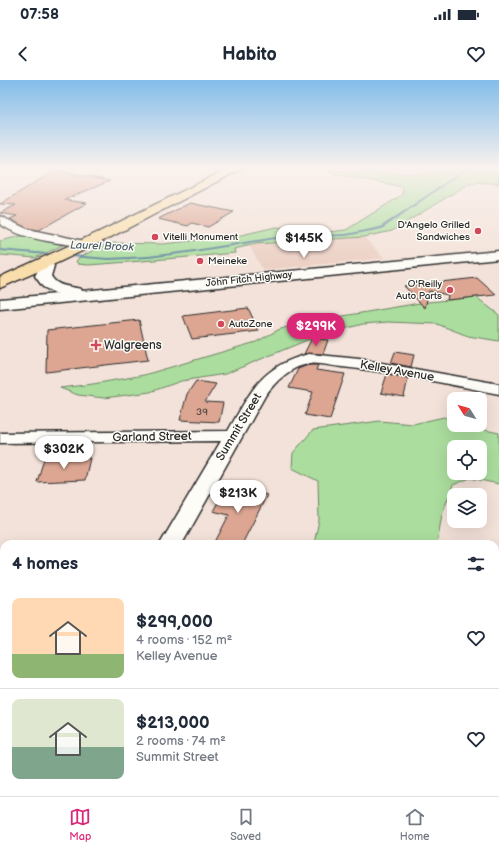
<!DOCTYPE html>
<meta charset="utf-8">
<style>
:root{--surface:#fff;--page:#f2f2f3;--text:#1f2937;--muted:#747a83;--line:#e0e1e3;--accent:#db2777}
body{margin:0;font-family:"Balsamiq Sans",sans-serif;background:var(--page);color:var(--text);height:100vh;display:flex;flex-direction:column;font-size:15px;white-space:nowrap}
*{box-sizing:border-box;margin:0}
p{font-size:13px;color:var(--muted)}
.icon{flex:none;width:22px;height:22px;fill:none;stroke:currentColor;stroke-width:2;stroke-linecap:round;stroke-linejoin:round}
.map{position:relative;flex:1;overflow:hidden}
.panel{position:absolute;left:0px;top:460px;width:499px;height:256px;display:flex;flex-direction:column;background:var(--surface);border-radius:12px 12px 0 0;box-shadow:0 4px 16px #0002}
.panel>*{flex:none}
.needle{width:26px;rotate:307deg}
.fabs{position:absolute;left:447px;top:312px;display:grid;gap:8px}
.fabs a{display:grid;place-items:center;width:40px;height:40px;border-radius:8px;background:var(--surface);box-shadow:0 4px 16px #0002;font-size:20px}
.price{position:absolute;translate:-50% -34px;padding:0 9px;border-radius:14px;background:#fff;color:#222;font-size:13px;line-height:26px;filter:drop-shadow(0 1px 2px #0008)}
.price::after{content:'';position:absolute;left:50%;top:24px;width:12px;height:9px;margin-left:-6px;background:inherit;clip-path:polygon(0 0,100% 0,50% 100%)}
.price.current{background:var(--accent);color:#fff}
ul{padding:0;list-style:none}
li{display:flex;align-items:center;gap:12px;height:100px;padding:0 12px}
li+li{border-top:1px solid var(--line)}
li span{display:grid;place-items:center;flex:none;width:112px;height:80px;border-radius:8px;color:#555}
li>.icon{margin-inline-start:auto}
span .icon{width:48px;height:48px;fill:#fffc;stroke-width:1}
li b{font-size:17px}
h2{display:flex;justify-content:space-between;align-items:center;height:48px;padding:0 12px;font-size:17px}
.status{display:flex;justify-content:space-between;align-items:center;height:28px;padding:0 20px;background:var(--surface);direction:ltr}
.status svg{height:11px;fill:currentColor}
header{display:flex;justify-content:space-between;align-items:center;height:52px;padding:0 12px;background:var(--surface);font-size:18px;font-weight:700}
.dock{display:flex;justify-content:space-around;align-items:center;height:56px;border-top:1px solid var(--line);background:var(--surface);font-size:11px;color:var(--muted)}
.dock a{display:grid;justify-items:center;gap:2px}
.dock .current{color:var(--accent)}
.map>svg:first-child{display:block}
</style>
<div class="status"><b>07:58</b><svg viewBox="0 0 49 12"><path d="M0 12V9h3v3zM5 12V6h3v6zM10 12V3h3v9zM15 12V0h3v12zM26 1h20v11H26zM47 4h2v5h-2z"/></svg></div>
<header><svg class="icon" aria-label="back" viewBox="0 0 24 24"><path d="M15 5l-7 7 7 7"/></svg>Habito<svg class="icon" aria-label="heart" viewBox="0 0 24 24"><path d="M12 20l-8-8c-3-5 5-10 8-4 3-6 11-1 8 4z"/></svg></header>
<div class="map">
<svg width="499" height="716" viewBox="0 0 499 716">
<rect width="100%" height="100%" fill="#f3e2d9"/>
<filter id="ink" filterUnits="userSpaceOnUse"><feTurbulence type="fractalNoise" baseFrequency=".025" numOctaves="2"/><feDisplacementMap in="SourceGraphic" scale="8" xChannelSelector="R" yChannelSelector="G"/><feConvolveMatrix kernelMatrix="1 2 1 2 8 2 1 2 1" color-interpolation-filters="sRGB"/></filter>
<g filter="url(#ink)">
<polygon fill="#ecd0c4" points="364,157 384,178 263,190 249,165"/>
<g fill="#abdd9e" stroke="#6b8464" fill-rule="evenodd">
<polygon points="430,87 499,87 499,104 479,102 468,104 392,151 364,157 256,164 234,169 235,173 142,181 88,185 78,184 76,181 80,177 103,166 114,163 163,164 237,156 276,147 328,152 346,150 402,115 403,110 401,107 394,105 334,94 325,90 421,94 427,93"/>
<polygon points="25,155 63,165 35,178 0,175 0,161"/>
<polygon points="476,217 499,235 499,261 468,256 437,244 388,242 363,244 317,256 225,294 181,301 150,312 104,318 78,315 60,308 93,304 144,295 256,262 278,250 296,244 420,223"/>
<path d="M444,337L454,341V345H462L499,353V404L470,398L453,405L442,434L437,464H314L319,440L318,401L292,388L293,373L313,350L380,341L413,344ZM454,367H480V393H454Z"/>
</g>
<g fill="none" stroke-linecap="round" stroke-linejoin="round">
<polygon fill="#658a9f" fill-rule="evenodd" points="468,87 470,87 382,149 346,156 282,158 188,173 148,178 108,180 0,171 0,169 108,178 148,176 188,171 282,156 346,154 380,147"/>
</g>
<g fill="#dca693" stroke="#2b2b2b">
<polygon points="56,90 110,101 64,120 87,123 39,150 27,148 10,139 17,136 0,133 16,125 0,124"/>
<polygon points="190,123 234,132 208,147 192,143 188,146 158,139"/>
<polygon points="477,198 496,215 447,220 448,215 429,211 425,228 404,206"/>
<polygon points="248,228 259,251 192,259 183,236"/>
<polygon points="139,240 148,280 46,292 47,250"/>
<polygon points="312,258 328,260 323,274 304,274"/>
<polygon points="395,272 414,275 411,287 391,283"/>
<polygon points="308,285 318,285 316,290 345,294 330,339 305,335 313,312 289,308 298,289"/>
<polygon points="387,294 408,298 404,317 381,313"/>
<polygon points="196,301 216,304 205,322 223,323 219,342 180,340 187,314"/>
<polygon points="90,378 85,400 37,402 44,379"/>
<polygon points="235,407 267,415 242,464 214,464 229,435 213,431 225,410 233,411"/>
</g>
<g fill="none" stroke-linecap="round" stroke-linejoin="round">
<g stroke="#2b2b2b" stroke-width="3">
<g id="minor">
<path d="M0,136L27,149L84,161L90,164L84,167C56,162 23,160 0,144Z"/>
<path d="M309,274L359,279L499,304V314C447,304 394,292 342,287C331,286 318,282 308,284C290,287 275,302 265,316L182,464H160L221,361L0,363V353L228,351C251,311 261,286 309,274Z"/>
<polygon points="0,560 4,562 4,584 0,582"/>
<polygon points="495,657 499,658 499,686 495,685"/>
<polygon points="15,712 45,712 43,716 13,716"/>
</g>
</g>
<g stroke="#2b2b2b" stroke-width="3">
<path id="secondary" d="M499,171V179L0,229V219L57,214L43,207L35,196L42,183H52L54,186L51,196C57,207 69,206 81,209L82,211Z"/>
</g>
<g stroke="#2b2b2b" stroke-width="3">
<polygon id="primary" points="232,87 245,87 109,158 57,183 0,208 0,197 99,152"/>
</g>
<use href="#minor" fill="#fdfcf7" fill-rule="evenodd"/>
<use href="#secondary" fill="#fdfcf7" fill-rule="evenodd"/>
<use href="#primary" fill="#f9deab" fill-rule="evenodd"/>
</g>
</g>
<linearGradient id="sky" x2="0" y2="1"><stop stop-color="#83bdea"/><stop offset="0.47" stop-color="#faf2ee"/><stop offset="1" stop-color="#faf2ee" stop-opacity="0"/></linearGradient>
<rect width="499" height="187" fill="url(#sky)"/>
<g fill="#d1495b" stroke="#fdfcf7" stroke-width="1.5">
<circle cx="478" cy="151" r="4"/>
<circle cx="155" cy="157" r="4"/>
<circle cx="200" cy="181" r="4"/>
<circle cx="450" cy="210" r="4"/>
<circle cx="221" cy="244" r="4"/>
<path d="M94 259h4v4h4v4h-4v4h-4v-4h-4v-4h4z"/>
</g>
<g text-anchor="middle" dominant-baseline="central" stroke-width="3" stroke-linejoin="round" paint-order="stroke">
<g font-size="10" fill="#2b2b2b" stroke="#fdfcf7" text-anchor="start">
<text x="470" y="145" text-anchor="end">D'Angelo Grilled<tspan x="470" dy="12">Sandwiches</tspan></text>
<text x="163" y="157">Vitelli Monument</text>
<text x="208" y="181">Meineke</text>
<text x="442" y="204" text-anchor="end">O'Reilly<tspan x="442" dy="12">Auto Parts</tspan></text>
<text x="229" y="244">AutoZone</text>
</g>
<g font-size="10" fill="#2b2b2b" stroke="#fdfcf7">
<text transform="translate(249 199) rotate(-6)">John Fitch Highway</text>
</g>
<g font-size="10" fill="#574a45">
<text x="202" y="332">39</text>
</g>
<g font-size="11" font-style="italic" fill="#485b65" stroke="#fdfcf7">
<text transform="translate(102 166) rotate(2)">Laurel Brook</text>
</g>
<g font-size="12" fill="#2b2b2b" stroke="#fdfcf7" text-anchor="start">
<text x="104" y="265">Walgreens</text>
</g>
<g font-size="12" fill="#2b2b2b" stroke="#fdfcf7">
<text transform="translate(397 291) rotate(10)">Kelley Avenue</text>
<text transform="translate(239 347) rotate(-59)">Summit Street</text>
<text transform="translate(152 357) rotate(-1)">Garland Street</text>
</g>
</g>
</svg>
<div class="fabs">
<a><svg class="needle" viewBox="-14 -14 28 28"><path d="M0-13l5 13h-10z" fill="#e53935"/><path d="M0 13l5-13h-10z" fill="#747a83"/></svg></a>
<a><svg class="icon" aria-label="locate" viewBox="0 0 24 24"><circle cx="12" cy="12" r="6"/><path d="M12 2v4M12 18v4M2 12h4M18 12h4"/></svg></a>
<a><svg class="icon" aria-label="layers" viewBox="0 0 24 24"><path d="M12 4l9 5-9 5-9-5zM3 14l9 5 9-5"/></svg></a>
</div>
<b class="price" style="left:304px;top:179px">$145K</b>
<b class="price current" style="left:316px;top:267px">$299K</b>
<b class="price" style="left:64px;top:390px">$302K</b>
<b class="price" style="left:238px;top:434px">$213K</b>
<section class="panel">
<h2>4 homes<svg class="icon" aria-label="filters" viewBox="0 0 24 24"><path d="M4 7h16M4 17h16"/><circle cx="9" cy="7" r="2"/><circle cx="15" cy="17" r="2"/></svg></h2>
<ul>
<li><span style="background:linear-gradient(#ffd9b3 70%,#8fb573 0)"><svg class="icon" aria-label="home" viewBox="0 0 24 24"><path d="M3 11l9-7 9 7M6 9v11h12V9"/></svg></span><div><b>$299,000</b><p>4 rooms · 152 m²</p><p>Kelley Avenue</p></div><svg class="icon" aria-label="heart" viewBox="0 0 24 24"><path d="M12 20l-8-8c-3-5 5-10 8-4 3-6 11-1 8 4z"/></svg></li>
<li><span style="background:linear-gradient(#dfe7d0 60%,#7fa58c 0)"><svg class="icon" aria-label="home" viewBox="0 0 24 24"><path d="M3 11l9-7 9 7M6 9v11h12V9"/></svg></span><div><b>$213,000</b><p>2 rooms · 74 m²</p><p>Summit Street</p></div><svg class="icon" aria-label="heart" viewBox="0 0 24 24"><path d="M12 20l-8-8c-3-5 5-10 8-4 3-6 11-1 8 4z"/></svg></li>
</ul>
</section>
</div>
<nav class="dock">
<a class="current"><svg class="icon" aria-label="map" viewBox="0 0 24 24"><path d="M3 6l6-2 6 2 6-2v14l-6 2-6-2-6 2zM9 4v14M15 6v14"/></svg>Map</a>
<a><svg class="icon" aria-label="saved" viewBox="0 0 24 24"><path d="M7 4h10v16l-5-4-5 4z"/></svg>Saved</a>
<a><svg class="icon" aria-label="home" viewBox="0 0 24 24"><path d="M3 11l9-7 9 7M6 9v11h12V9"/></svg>Home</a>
</nav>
